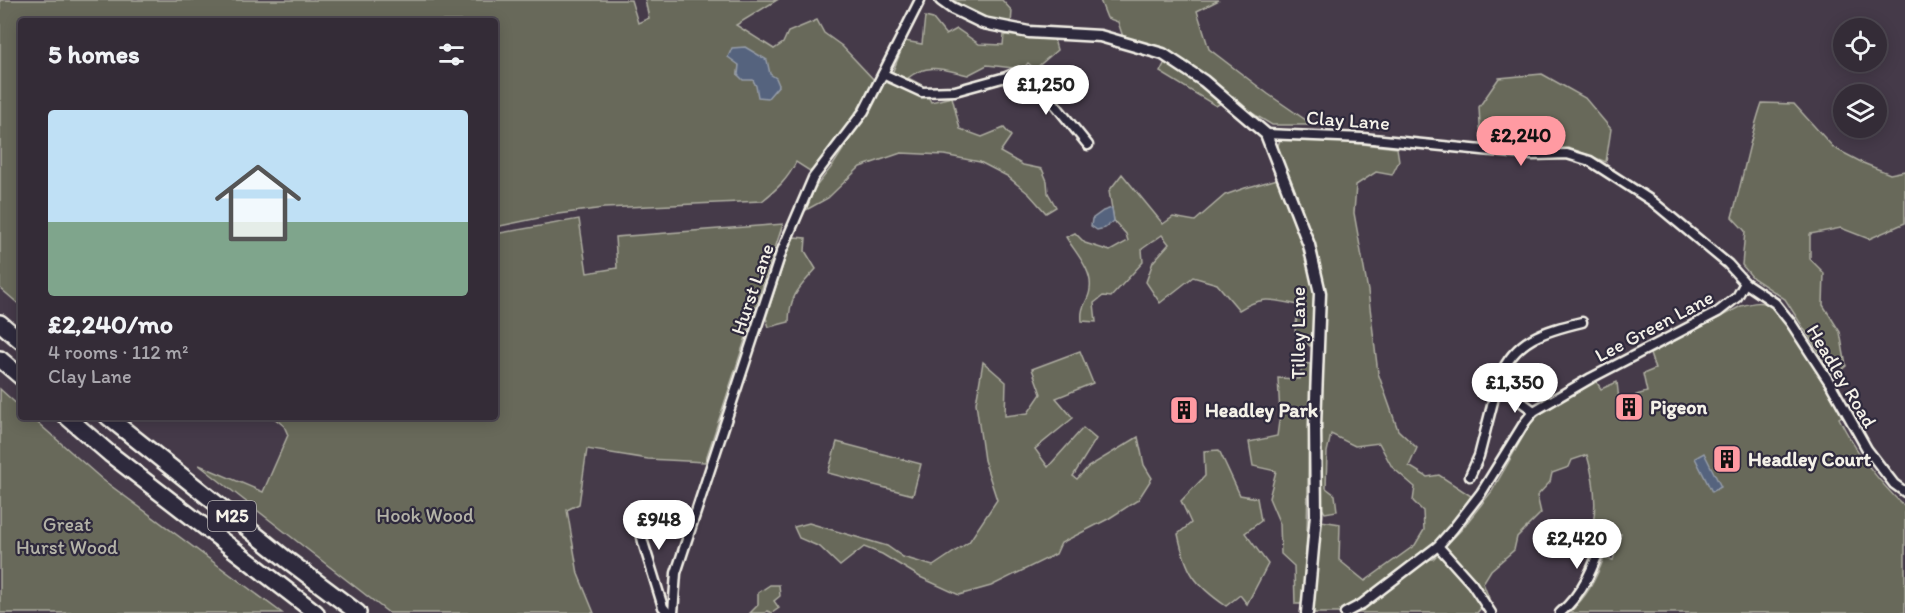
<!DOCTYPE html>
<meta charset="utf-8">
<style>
:root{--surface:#342c37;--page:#3f3842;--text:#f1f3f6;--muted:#a9a7ad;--line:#4e4852;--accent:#ff9aa2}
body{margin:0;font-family:Itim,sans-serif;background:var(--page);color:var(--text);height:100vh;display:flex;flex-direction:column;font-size:22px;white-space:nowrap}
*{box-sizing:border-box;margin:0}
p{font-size:20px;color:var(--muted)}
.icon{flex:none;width:33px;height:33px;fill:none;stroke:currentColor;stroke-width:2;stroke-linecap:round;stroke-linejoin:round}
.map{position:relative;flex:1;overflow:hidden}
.side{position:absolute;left:18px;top:18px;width:480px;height:402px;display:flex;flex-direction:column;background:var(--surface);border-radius:6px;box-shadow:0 3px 15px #0003,0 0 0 2px var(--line)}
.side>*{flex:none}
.fabs{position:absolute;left:1833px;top:18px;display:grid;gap:12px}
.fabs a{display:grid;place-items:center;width:54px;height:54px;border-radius:50%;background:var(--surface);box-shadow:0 3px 15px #0003,0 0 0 2px var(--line);font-size:30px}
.price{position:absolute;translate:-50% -51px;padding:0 14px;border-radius:21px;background:#fff;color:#222;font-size:20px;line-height:39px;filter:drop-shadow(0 2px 3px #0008)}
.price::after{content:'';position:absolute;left:50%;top:36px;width:18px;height:14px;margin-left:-9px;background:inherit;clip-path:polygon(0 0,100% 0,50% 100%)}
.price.active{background:var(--accent);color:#111}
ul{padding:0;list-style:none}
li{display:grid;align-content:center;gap:12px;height:318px;padding:0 30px}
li+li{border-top:2px solid var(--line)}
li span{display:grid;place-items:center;height:186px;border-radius:6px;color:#555}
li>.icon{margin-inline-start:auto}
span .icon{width:108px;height:108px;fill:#fffc;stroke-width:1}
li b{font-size:26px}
h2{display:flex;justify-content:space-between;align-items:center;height:72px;padding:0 30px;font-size:26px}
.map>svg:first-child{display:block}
</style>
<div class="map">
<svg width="1905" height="613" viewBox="0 0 1905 613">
<rect width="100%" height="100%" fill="#453a49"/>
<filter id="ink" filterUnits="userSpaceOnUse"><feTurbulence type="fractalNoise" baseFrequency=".0167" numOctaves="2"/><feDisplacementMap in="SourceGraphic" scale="12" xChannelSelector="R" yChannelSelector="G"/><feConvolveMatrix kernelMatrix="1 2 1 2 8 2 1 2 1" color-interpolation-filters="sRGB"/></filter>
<g filter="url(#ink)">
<g fill="#67695a" stroke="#aeada1" stroke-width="1.5" fill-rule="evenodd">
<path d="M0,0H631L638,23L649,18L645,0H777L736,25L774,49L783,43L788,32L817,20L824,33L842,46L874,80C857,113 838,145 813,173L796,162C788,179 777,189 762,201L604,208L558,214L495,227V21H21V306L0,288ZM739,65L779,85H756L753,80L738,75Z"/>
<polygon points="953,0 1002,0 1012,11 1011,24 979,16"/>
<polygon points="1100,0 1219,0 1197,11 1209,49 1268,94 1313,125 1272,125 1252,113 1233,96 1216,106 1160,72 1169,54 1123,37 1118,22 1107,18"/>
<path d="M925,17L933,19L946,35L957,29L979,44L1003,45L1004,35L1054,39L1057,50L1035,69L1028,63L1023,69L987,65L968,75C945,70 928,62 908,78L922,85L931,102L952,97L960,129L982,137L1004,128L1011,136L1000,152L1023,165L1042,169L1047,181L1048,193L1056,207L1046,213L1029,194L1007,176L980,162L944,155L901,153L860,167L828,198L806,210L814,189L833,165L870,108L879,87L893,71L905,41L922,44Z"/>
<polygon points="1542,74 1585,98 1611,129 1606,162 1575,150 1536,145 1481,143 1479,107 1499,78"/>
<path d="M1762,103L1794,104L1834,148L1863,163L1890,174L1905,171V223L1869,239L1841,228L1810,234V259L1824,273L1823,305L1840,332L1846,366L1834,376L1785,299L1753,278L1742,265L1745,231L1732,217C1743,179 1749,140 1762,103Z"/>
<path d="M1280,140L1336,141L1397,148L1399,161L1392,175L1376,172L1356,185L1354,213L1368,291L1378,373L1398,430L1417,448L1409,466L1427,477L1439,475L1471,496L1453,526L1423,554L1426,559H1433L1462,529L1492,491L1532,421L1553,404L1596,381L1601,389L1617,382L1621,418L1627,420L1640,417L1636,395L1647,392L1643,374L1655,369L1650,354L1741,306C1752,303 1763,300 1773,306C1789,316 1831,396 1842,416L1839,418C1855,451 1879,482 1905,507V613H1569C1587,596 1595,581 1604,558L1613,560L1621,534L1593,525C1597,501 1594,478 1587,455L1572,460L1569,467L1552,473L1550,482L1537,496L1541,513L1517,537L1514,550L1491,570L1483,583L1489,598L1477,613H1311L1322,521L1340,524L1339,560L1365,581L1415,545L1424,530L1423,511L1413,501L1415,487L1392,467L1379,443L1355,446L1331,434L1327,452L1326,488L1335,495L1337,511L1325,513L1320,505L1321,411L1325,292L1318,255L1299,201L1277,148Z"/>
<path d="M1122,174L1163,224L1173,217L1195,221L1225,195L1245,188L1278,179L1303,246L1314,289V340L1310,346L1295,331L1299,305C1272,300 1263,295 1239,310L1217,284L1193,277L1160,303L1146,282L1153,262L1169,244L1162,235L1142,249L1143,262L1111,297L1103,296L1094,303L1096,322L1082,321C1080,304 1089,302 1090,289C1093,271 1075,252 1066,237L1075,233L1085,243L1110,251L1128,241L1126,234L1114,221L1109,191Z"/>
<polygon points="579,219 587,273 617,268 615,237 783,224 705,462 648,459 587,449 579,504 567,510 578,574 594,613 389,613 199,465 263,492 288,435 284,426 273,417 495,417 495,234"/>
<path d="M794,237L806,238L805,251L816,269C800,287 789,296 789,322L769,327L766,318L787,252Z"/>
<polygon points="1080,351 1093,383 1056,398 1073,418 1035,449 1048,467 1083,428 1096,439 1073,476 1077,479 1088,467 1138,437 1144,465 1152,478 1138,500 1108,519 1061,543 1056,554 991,586 959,595 920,577 882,554 864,547 840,566 820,547 799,538 794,527 809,523 887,546 903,557 933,566 969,542 997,500 984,460 976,403 983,362 1006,382 1005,416 1028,413 1041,394 1032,369"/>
<polygon points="1302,363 1310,364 1307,533 1303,604 1295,604 1294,566 1281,554 1280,524 1269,498 1276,471 1253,466 1249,442 1277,436 1280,414 1278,378 1300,379"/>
<polygon points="0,389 21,408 21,417 31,417 103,480 282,613 0,613"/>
<polygon points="837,442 921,464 913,495 828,473"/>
<path d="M1219,450L1240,495L1257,498L1261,521L1245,533L1268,564L1247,604L1240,595L1226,606C1194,584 1186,572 1178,534L1191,523L1181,501L1205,476L1204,451Z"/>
<polygon points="770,585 779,585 780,596 774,601 779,608 772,613 767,611 765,613 750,613 758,605 758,593"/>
</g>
<g fill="#55637e" stroke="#959ca8" stroke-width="1.5">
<polygon points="745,47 767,60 770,74 776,78 779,85 768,98 758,97 756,86 753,80 743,80 738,75 739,65 728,57 732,48"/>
<polygon points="1112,208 1114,221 1105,228 1097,230 1091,226 1092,219 1103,211"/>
<polygon points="1704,453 1721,487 1712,492 1695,458"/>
</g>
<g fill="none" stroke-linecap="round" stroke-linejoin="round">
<g stroke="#f4f1e8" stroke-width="13">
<g id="minor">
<polyline points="883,74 922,92 955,91 1006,77 1018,72 1031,75 1088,145"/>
<polyline points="1266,134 1363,138 1532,155 1567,154 1590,161 1652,201 1728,264 1745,283 1775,303 1791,323 1830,383 1867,449 1894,484 1905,492"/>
<path d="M1534,411L1506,391L1499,378C1515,339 1544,331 1582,322"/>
<polyline points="1470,476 1479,456 1499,378"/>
<polyline points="1438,546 1472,584 1491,613"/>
<polyline points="668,613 663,607 643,542 640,527 647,516 656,511 691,523"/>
<polyline points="673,613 676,573 781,253 813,178 864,111 920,0"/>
<polyline points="1345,613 1362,604 1438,546 1453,529 1481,493 1525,422 1534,411 1591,378 1718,312 1737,297 1745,283"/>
<path d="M1560,613C1584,593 1595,563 1605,535"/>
</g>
</g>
<g stroke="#f4f1e8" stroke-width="15">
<polyline id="tertiary" points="941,0 952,8 983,23 1029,32 1100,36 1163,54 1204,81 1266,134 1309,245 1320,293 1315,425 1316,515 1307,613"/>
</g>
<g stroke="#f4f1e8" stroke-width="20">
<g id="motorway">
<polyline points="0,323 21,341"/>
<polyline points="0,359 21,377"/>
<polyline points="67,417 110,454 316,613"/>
<polyline points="108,417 286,559 358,613"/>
</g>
</g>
<use href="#minor" stroke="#2f2a3d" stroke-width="8"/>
<use href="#tertiary" stroke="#2f2a3d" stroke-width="10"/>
<use href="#motorway" stroke="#2f2a3d" stroke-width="15"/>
</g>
</g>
<defs>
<g id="building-square" transform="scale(1.5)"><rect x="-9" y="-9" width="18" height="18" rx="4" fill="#ff9aa2" stroke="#2f2a3d"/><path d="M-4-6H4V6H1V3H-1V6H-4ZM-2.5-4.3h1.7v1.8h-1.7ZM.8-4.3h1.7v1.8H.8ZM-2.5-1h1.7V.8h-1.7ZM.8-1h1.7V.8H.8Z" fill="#111"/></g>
</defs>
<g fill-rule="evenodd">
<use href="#building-square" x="1629" y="407"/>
<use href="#building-square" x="1184" y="410"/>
<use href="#building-square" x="1727" y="459"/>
</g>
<g text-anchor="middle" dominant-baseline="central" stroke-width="4.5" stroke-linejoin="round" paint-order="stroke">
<rect fill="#2f2a3d" stroke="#b9b5b5" stroke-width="1.5" x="208" y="501" width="48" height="30" rx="4.5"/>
<g font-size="18" font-weight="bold" fill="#f4f1e8">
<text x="232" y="516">M25</text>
</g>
<g font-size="20" fill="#f4f1e8" stroke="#2f2a3d">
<text transform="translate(1348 120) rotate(4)">Clay Lane</text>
<text transform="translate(752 289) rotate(-71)">Hurst Lane</text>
<text transform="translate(1654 326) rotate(-28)">Lee Green Lane</text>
<text transform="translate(1298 333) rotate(-90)">Tilley Lane</text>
<text transform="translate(1842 376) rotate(59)">Headley Road</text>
</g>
<g font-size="20" font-weight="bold" fill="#f4f1e8" stroke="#2f2a3d" text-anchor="start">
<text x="1650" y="407">Pigeon</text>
<text x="1205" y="410">Headley Park</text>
<text x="1748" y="459">Headley Court</text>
</g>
<g font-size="20" fill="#b5b4a8" stroke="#2f2a3d">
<text x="425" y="515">Hook Wood</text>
<text x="67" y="524">Great<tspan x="67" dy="23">Hurst Wood</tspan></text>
</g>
</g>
</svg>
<div class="fabs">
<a><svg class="icon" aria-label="locate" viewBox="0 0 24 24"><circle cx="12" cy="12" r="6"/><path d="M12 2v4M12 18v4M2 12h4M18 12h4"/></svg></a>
<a><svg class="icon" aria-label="layers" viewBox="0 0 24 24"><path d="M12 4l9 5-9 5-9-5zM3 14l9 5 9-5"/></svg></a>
</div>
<b class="price" style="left:1046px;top:116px">£1,250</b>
<b class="price active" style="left:1521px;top:167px">£2,240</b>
<b class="price" style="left:1515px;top:414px">£1,350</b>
<b class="price" style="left:659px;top:551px">£948</b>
<b class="price" style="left:1577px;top:570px">£2,420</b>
<section class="side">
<h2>5 homes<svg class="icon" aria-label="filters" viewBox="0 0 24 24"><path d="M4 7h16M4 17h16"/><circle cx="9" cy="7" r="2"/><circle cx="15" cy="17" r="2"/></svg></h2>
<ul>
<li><span style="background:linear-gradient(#bfe0f5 60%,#7fa58c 0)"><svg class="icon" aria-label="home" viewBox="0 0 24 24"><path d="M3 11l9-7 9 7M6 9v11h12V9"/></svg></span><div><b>£2,240/mo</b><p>4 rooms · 112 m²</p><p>Clay Lane</p></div></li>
</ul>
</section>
</div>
